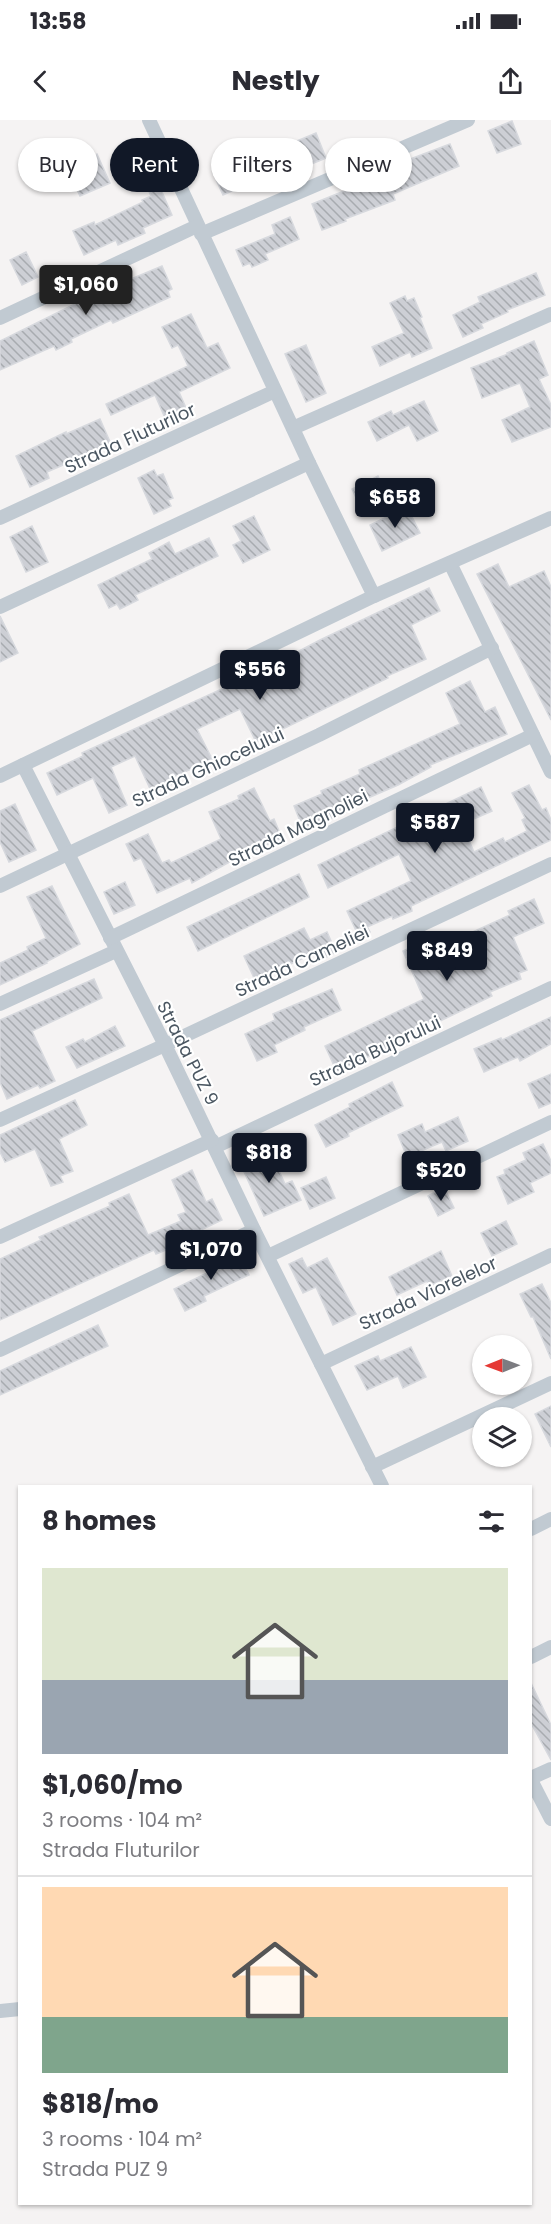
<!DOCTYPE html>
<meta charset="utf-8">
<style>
:root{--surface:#fff;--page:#f7f7f7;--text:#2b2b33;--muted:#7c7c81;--line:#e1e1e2;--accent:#111827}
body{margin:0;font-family:Poppins,sans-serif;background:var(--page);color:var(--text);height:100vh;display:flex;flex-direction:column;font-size:22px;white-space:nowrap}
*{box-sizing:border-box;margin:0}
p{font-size:20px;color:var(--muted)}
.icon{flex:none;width:33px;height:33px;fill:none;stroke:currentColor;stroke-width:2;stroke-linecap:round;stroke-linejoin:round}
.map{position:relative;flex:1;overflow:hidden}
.sheet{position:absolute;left:18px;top:1365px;width:514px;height:720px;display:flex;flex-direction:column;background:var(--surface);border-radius:0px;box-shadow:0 2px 4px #0004}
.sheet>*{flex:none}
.hud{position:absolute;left:18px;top:18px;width:516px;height:54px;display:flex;gap:12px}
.needle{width:39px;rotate:269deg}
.controls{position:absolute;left:472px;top:1215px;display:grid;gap:12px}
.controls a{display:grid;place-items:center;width:60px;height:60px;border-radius:50%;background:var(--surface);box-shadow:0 2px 4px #0004;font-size:30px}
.price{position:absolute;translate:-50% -51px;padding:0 14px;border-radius:6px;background:var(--accent);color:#fff;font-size:20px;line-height:39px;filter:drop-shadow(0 2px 3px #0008)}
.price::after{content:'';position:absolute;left:50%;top:36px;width:18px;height:14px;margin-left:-9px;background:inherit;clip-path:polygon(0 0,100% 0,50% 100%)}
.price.on{background:#222;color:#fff}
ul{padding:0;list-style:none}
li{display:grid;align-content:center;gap:12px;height:318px;padding:0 24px}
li+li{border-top:2px solid var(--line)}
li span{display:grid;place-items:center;height:186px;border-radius:0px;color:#555}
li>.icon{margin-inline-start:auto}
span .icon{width:108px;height:108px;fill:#fffc;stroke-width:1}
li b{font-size:26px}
h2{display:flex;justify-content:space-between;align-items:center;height:72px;padding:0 24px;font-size:26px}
.tag{padding:0 21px;border-radius:27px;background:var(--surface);box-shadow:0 2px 4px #0004;font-size:21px;line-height:54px}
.tag.on{background:var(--accent);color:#fff}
.status{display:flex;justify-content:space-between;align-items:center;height:42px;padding:0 30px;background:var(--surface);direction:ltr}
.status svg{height:16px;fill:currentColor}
header{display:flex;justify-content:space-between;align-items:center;height:78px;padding:0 24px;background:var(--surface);font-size:27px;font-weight:700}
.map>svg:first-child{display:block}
</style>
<div class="status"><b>13:58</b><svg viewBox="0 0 49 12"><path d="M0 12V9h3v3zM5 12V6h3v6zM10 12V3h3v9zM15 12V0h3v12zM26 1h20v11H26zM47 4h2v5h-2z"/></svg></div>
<header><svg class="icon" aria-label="back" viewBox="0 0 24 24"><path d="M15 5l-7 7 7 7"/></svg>Nestly<svg class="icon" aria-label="share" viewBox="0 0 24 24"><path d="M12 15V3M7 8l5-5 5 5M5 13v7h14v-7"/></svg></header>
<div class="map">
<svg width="551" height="2104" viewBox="0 0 551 2104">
<defs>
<pattern id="building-back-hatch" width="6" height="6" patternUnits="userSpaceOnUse" patternTransform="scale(1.5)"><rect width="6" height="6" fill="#cdcfd5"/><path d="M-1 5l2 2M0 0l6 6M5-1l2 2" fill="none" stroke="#a8abb0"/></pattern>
</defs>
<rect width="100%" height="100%" fill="#f5f3f3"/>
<g fill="url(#building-back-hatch)" stroke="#d7d9de" stroke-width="1.5">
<polygon points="512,1 521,24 497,33 488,11"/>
<polygon points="316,13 326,38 267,62 265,56 223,75 213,53 236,43 237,46"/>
<polygon points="450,24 459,46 393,74 395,80 345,99 346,101 322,110 312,84 354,67 352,61"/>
<polygon points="97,34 110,63 80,76 67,49"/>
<polygon points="159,65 172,95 143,108 145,113 118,125 116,120 84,135 73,111 94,102 95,105 143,82 142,80 151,76 148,69"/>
<polygon points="290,97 299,119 265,134 268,140 252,147 250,143 243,146 236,130 275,114 272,105"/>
<polygon points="26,132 38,157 22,165 10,140"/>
<polygon points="162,146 172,169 168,171 170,177 113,203 111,200 71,219 72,222 56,230 54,226 0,250 0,221 93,175"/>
<polygon points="536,153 545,175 507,190 508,192 481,204 483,208 463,217 453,195 480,182 478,177"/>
<polygon points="405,176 407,181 414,178 422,197 420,198 432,228 412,237 410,232 380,246 372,227 404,213 390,183"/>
<polygon points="191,194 207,228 218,223 230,248 179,272 186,288 165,298 155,275 111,295 106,284 188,246 178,225 172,228 162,207"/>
<polygon points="534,221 548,255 539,259 551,285 551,307 512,322 502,300 530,287 520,263 482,278 471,248 508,234 507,233"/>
<polygon points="306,225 326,273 306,282 285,234"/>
<polygon points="424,281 438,311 417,321 409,305 377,321 368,302 391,291 393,295"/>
<polygon points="100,299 111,324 47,352 49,358 30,367 16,336 66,312 66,314"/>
<polygon points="154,350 157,356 163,354 173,378 168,380 171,386 154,394 138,358"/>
<polygon points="378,356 386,371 359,384 352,369"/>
<polygon points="407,387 420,413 382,431 370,405"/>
<polygon points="254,396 270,430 243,443 233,425 241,421 233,406"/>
<polygon points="32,406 48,442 26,452 10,417"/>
<polygon points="209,418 218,436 135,475 138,480 120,489 117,484 109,488 98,465 152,439 149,433 169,422 175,434"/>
<polygon points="498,444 509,467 544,451 551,467 551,600 477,454"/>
<polygon points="429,468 440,491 411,505 426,539 387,556 388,558 256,622 240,589 197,609 212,639 174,657 177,662 152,673 135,636 111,647 127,685 109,693 93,658 57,675 47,653 83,636 82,633 261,551 320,520"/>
<polygon points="0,496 18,533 0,542"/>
<polygon points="470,561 485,592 495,587 507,614 430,645 431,647 398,665 354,684 355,688 304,711 294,686 322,674 321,671 360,654 359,650 460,604 446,573"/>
<polygon points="529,665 542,690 546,688 551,700 551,720 411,786 412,791 393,799 392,796 367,807 370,812 359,817 347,791 411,761 399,734 328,768 318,745 481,667 492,691 462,704 474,732 503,718 505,722 527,711 522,700 525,698 512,673"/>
<polygon points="254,668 270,701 274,699 282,718 242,735 192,763 190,758 157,773 141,738 134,741 126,724 148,714 162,743 169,740 171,743 221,719 209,692 239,679 238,676"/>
<polygon points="15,684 36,730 9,742 0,722 0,691"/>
<polygon points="299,754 309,777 198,831 187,807"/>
<polygon points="125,762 135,785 114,794 104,772"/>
<polygon points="52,766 80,824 46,842 47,843 0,865 0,843 28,830 27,827 46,818 27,777"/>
<polygon points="534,779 544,803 513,817 527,850 519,853 521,859 490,872 492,876 438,902 436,898 392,920 394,924 337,952 325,926 424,879 403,831 424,821 429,832 510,795 508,791"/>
<polygon points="304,808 310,820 327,812 336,832 323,839 319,831 255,860 244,836"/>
<polygon points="94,859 102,878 32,911 55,961 40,968 38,965 7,979 0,962 0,900"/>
<polygon points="332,869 341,890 304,907 305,910 274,925 277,932 257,941 245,914 275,900 273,894"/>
<polygon points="551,897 551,924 520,941 518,937 484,952 474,929 501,918 502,920"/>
<polygon points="115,906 125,926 77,948 66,927 83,919 85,922"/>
<polygon points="551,954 551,983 539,988 528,964"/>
<polygon points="392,962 403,986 348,1013 349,1016 326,1027 315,1005 350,987 349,984"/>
<polygon points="75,980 87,1005 59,1019 73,1051 60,1056 63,1062 51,1066 35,1029 5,1042 0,1032 0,1015"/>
<polygon points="458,997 468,1021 446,1031 442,1022 407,1037 398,1015 422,1004 425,1012"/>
<polygon points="543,1024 551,1041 551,1053 530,1063 534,1072 508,1084 497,1057 505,1054 504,1050 526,1040 523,1033"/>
<polygon points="270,1031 285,1064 292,1061 301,1080 264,1096 241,1045"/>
<polygon points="192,1050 206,1082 212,1079 222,1100 172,1124 173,1127 156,1134 154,1130 0,1200 0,1139 41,1120 39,1117 110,1086 109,1083 129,1074 148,1115 181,1101 178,1095 186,1092 172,1060"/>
<polygon points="326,1057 335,1078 310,1089 301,1068"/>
<polygon points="444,1067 454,1088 438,1096 428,1076"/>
<polygon points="506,1101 517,1124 492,1136 481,1113"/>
<polygon points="441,1131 452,1156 429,1166 427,1161 397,1175 389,1157"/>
<polygon points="238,1133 249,1155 204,1176 206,1181 185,1191 174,1169 207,1153 205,1149"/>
<polygon points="302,1138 307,1148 327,1138 356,1194 333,1205 316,1167 303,1173 289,1144"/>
<polygon points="542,1164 551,1183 551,1239 533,1197 531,1197 520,1174"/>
<polygon points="98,1205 108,1226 0,1275 0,1251"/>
<polygon points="411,1227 426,1257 403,1268 398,1256 367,1270 355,1246 378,1236 380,1241"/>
<polygon points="551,1286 551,1327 535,1294"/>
<polygon points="531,1563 551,1605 551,1640 531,1603"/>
</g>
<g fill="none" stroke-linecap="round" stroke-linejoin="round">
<g stroke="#c1cad2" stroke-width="14">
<polyline points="149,0 309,343 374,476"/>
<polyline points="201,114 468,0"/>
<polyline points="0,198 197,106"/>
<polyline points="293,308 551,194"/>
<polyline points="0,398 275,271"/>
<polyline points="450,443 551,652"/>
<polyline points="0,487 309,343"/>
<polyline points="23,645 165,925 254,1110 382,1366"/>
<polyline points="0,656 374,476 551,398"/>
<polyline points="0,766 319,615 492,528"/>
<polyline points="110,818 533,615"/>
<polyline points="0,884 116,831"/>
<polyline points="0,1000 165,925 551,744"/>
<polyline points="215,1027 551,868"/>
<polyline points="0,1117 212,1020"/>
<polyline points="268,1136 551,1002"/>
<polyline points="0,1230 254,1110"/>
<polyline points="321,1244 551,1135"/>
<polyline points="372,1347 551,1263"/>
<polyline points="531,1409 551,1399"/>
<polyline points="531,1537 551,1527"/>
<polyline points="531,1658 551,1649"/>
<polyline points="531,1660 551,1699"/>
<polyline points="0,1891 20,1889"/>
</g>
</g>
<g text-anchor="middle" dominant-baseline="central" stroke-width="4.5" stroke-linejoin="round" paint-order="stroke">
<g font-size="18" fill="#4a5661" stroke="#fff">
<text transform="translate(130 318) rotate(-25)">Strada Fluturilor</text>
<text transform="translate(208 647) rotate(-25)">Strada Ghiocelului</text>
<text transform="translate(298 708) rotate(-26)">Strada Magnoliei</text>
<text transform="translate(302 841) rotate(-25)">Strada Cameliei</text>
<text transform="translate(375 931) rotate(-25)">Strada Bujorului</text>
<text transform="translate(188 933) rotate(63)">Strada PUZ 9</text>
<text transform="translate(428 1173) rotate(-25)">Strada Viorelelor</text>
</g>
</g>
</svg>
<div class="controls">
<a><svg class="needle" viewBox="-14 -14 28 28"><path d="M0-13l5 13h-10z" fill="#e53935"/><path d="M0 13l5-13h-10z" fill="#7c7c81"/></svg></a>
<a><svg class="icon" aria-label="layers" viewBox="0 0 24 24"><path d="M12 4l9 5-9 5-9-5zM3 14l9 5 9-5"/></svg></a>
</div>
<b class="price on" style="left:86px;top:196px">$1,060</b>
<b class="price" style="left:395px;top:409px">$658</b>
<b class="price" style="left:260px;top:581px">$556</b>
<b class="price" style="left:435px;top:734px">$587</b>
<b class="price" style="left:447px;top:862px">$849</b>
<b class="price" style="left:269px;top:1064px">$818</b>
<b class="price" style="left:441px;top:1082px">$520</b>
<b class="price" style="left:211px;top:1161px">$1,070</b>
<div class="hud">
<a class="tag">Buy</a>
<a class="tag on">Rent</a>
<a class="tag">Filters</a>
<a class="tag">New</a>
</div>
<section class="sheet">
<h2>8 homes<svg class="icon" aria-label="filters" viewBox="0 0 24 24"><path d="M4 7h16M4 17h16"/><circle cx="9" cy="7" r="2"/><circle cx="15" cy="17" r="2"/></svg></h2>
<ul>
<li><span style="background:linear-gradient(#dfe7d0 60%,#9aa5b1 0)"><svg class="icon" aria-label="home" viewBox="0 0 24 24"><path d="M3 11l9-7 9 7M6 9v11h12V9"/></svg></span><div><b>$1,060/mo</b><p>3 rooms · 104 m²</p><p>Strada Fluturilor</p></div></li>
<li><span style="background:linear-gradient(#ffd9b3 70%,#7fa58c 0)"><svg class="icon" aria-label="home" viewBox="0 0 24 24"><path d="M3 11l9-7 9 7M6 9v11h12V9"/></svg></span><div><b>$818/mo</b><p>3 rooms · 104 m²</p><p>Strada PUZ 9</p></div></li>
</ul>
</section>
</div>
